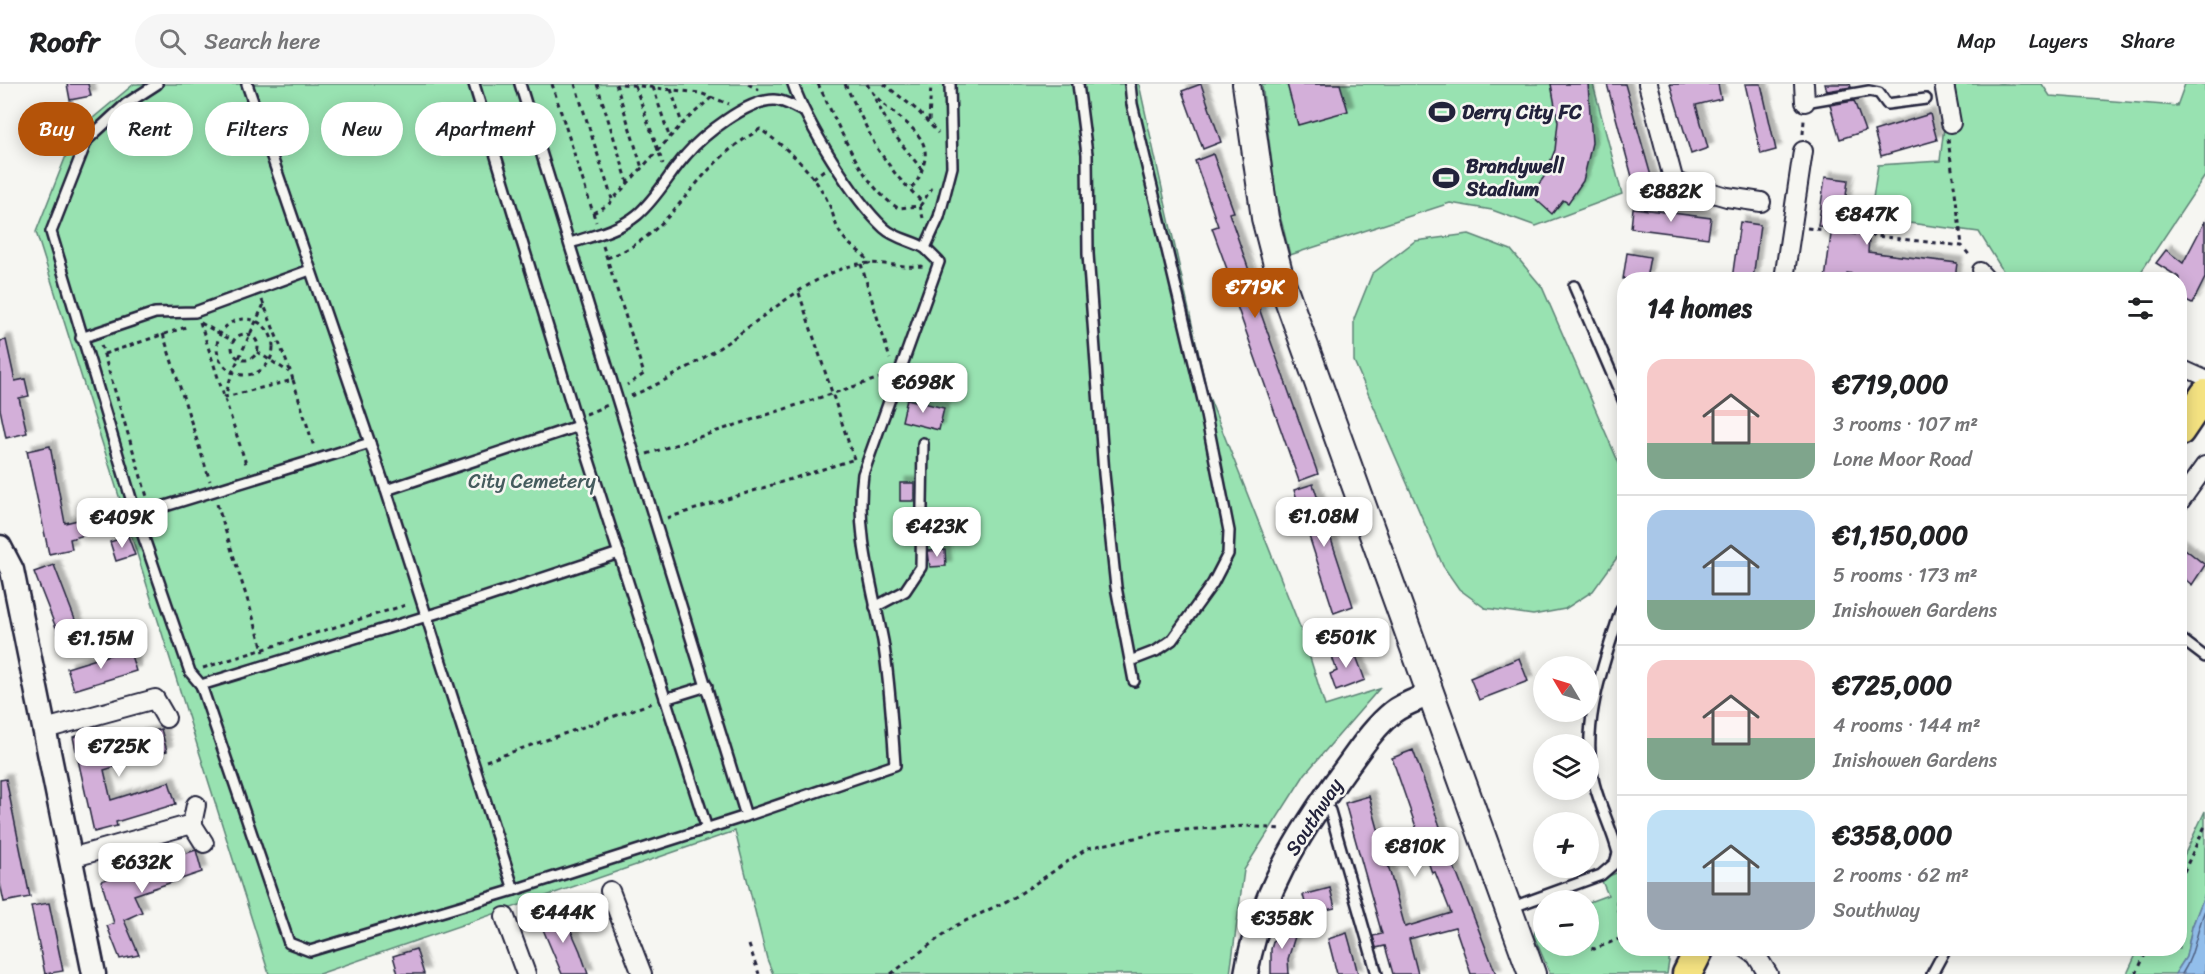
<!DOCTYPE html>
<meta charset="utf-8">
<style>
:root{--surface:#fff;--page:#f6f6f6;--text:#202124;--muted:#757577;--line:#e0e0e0;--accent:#b45309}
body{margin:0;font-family:Sriracha,sans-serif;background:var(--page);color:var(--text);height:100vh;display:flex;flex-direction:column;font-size:22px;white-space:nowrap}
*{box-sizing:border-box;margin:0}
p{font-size:20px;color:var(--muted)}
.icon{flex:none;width:33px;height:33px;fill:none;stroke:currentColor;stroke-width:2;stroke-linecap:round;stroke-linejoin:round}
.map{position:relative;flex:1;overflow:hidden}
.details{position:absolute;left:1617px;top:188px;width:570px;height:684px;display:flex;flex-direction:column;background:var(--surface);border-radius:24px;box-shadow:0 3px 15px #0003}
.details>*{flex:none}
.top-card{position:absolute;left:18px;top:18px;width:570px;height:54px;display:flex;gap:12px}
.needle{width:39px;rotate:308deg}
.controls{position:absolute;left:1533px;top:572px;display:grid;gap:12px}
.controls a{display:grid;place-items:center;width:66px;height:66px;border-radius:50%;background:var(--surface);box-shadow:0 3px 15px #0003;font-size:30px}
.price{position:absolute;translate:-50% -51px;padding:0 14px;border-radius:12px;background:#fff;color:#222;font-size:20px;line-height:39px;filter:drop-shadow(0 2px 3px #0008)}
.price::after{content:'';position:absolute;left:50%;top:36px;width:18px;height:14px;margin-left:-9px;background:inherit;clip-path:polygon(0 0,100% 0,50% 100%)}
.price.selected{background:var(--accent);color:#fff}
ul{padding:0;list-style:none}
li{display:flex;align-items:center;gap:18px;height:150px;padding:0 30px}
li+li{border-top:2px solid var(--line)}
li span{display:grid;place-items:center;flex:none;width:168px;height:120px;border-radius:18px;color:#555}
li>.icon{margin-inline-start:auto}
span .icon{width:72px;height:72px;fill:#fffc;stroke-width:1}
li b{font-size:26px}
h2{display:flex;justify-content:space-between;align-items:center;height:72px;padding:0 30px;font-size:26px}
.chip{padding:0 21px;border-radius:27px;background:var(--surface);box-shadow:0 3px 15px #0003;font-size:21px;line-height:54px}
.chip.selected{background:var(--accent);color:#fff}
header{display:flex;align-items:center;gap:36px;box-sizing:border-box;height:84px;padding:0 30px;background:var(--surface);border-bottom:2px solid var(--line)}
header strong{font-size:28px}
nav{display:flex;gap:33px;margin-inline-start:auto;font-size:21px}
.search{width:420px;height:54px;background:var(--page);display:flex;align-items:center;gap:15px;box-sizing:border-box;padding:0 21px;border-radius:33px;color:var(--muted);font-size:22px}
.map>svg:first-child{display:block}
</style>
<header>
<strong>Roofr</strong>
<div class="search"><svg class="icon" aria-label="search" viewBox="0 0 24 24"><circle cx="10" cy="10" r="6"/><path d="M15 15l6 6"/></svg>Search here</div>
<nav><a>Map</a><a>Layers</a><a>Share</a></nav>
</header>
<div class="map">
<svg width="2205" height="890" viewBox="0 0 2205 890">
<defs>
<filter id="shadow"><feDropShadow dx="5.5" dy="-5.5" stdDeviation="1.5" flood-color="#0004"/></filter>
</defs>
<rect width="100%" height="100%" fill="#f6f6f2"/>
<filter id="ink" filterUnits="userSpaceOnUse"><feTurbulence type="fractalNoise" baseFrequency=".0167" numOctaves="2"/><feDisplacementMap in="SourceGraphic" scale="12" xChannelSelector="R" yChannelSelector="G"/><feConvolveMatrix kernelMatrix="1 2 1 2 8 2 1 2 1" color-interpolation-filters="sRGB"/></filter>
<g filter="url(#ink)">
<g fill="#98e2b1" stroke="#5d8276" stroke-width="1.5">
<polygon points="134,0 1139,0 1207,308 1302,548 1325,622 1379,605 1305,690 1244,786 1230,890 773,890 767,875 735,747 319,890 269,890 36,148 75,49"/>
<polygon points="1262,0 1593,0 1622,110 1536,142 1492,126 1450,119 1290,171 1277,120"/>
<polygon points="1949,0 2042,0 2050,12 2177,22 2185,0 2205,0 2205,92 2137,194 2029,190 2024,195 2008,195 1979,148 1870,134 1878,81 1940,77"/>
<polygon points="1469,150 1511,166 1542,203 1624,391 1624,464 1593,507 1565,525 1533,531 1485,524 1459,505 1443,482 1354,277 1354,235 1372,190 1415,157"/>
<polygon points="2205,727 2205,810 2192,843 2186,873 2175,890 2127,890 2139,864 2180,864 2180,780"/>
<polygon points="1624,786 1624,864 1671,864 1667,890 1550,890 1534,852 1541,823 1543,822 1544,861 1588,861 1589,818 1608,811 1601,795"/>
</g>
<polygon fill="#92beeb" stroke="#6580a5" stroke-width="1.5" points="2205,810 2205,890 2175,890 2186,873 2192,843"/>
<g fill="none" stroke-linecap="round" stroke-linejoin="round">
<path stroke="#4f6081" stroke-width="1.5" d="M2182,890C2195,870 2196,848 2205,826"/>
</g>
<g fill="#d3afd9" stroke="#22223b" stroke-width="1.5" filter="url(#shadow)">
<polygon points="67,0 88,0 91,12 70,16"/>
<polygon points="1201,0 1221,58 1203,65 1182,7"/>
<polygon points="1287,0 1340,0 1348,27 1298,41"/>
<polygon points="1551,0 1588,0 1592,59 1583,97 1568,119 1563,116 1552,130 1531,111 1544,93 1555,66 1558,38"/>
<polygon points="1607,0 1625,0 1653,99 1635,104"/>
<polygon points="1670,0 1718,0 1721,15 1696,21 1708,64 1691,70"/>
<polygon points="1745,0 1761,0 1776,66 1761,70"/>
<polygon points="1825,0 1850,0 1851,3 1827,7"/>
<polygon points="1854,17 1865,47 1840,55 1830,21"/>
<polygon points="1930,30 1937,56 1881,72 1874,47"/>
<polygon points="1213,70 1234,128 1229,129 1252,195 1249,196 1318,390 1299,397 1232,208 1235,207 1212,144 1218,142 1195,77"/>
<polygon points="1825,93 1848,96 1843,136 1870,140 1868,168 1957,179 1955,195 1893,195 1847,189 1846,195 1825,195 1832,143 1818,142"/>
<polygon points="1633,124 1711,134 1708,154 1631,144"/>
<polygon points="2205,137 2205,194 2192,220 2180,214 2180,194 2156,179 2166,166 2183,179"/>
<polygon points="1740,138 1760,141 1753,195 1732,195"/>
<polygon points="1627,169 1650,173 1646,195 1623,195"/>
<polygon points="6,256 15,297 25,295 29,312 19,314 27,349 6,354 0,325 0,257"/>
<polygon points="907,315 944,324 939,346 902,337"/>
<polygon points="50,362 65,439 82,435 85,451 70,455 72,465 49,470 27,367"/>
<rect x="900" y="399" width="14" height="18"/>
<polygon points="1313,400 1353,522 1334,529 1294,406"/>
<polygon points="128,452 135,471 116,477 110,458"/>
<polygon points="2180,461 2205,481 2192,501 2180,491"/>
<polygon points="945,466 946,482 930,483 928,467"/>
<polygon points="54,481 79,546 60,554 34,488"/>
<polygon points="1352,561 1365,596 1336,607 1330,590 1337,587 1331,570"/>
<polygon points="129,565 136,587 74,606 67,584"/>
<polygon points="1519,574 1528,597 1479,616 1470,594"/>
<polygon points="161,645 167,667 104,686 111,716 169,698 176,720 116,738 117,742 94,748 73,653 95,647 99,664"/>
<polygon points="1413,666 1455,785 1496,890 1471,890 1455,843 1409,855 1418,890 1393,890 1385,862 1376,864 1373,852 1382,850 1345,719 1369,712 1405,843 1451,829 1435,788 1432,789 1392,674"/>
<polygon points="6,695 30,813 4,818 0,799 0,696"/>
<polygon points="196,766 202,788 134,811 142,828 124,836 139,871 120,875 107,842 114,839 101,797"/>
<polygon points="1330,804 1335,824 1308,830 1303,811"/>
<polygon points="49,819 63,887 45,890 31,822"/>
<polygon points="562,826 580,867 588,890 562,890 539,836"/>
<polygon points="1278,841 1297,846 1288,875 1289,890 1271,890 1271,865"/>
<polygon points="1347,849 1354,874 1358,890 1337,890 1328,855"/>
<polygon points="416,865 424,890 398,890 393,872"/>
</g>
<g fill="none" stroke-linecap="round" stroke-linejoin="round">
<g stroke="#22223b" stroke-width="14">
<g id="service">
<polyline points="157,0 126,20 87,56 51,148 136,431 190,588 201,601 289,859 310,867 514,806"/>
<polyline points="247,0 386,406 514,806 746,732 520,0"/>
<polyline points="474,0 578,342 707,745"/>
<path d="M793,0C807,40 853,115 884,144C896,155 911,156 925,164L939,133L952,83L950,0"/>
<polyline points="1078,0 1087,70 1088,170 1104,390 1116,503 1134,597"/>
<polyline points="1130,0 1132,20 1203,316 1229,447 1228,470 1213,499 1172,556 1156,567 1130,577"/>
<polyline points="1805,18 1869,7 1879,9 1887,20 1926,15"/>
<path d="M570,159C592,152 619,146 637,131C657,114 669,90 686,71C703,51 747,16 774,16C784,16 794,23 803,27"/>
<polyline points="1574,202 1624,318"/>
<polyline points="81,254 155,229 195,228 310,186"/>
<polyline points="386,406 578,342"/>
<polyline points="136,431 370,359"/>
<polyline points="875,523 905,507 921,483 923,359"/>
<polyline points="2180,554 2205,573"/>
<polyline points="201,601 450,525 619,469"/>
<polyline points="665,615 707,602"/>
<polyline points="1324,718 1330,727 1377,890"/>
<path d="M746,732L895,681C892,640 890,598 883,557C872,501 855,447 863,390L939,178L925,164"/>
<path d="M1510,824L1601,791L1615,779L1618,769C1612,745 1600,723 1594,699C1580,641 1603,583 1620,528L1624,521"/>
<polyline points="1932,890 1946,864"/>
</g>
</g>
<g stroke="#22223b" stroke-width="18">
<g id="pedestrian">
<polyline points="1980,186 1988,195"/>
<polyline points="2180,286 2185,285 2205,294"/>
</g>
</g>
<g stroke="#22223b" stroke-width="22">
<g id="minor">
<polyline points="1648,0 1674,98 1727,113 1761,118"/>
<polyline points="1804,0 1805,18"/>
<polyline points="1944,0 1951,39"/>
<polyline points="1784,195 1803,67"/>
<polyline points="2180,417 2205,382"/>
<polyline points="45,645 155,615 166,634"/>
<polyline points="192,740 196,721"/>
<polyline points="71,774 192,740 204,759"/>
<polyline points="610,807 642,890"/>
<polyline points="505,833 526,890"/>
<polyline points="1746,864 1756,871 1768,890"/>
</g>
</g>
<g stroke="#22223b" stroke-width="27">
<g id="tertiary">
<polyline points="0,463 12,486 94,890"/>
<path d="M1246,890C1259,814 1298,750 1343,688C1358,668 1373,644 1393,628C1403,620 1419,615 1430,610"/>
</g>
</g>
<g stroke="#22223b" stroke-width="30">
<polyline id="secondary" points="1246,0 1265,134 1281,196 1532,890"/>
</g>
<g stroke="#22223b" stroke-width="33">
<g id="primary">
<polyline points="2180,347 2205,310"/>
<polyline points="1687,890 1700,864"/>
</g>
</g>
<g stroke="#22223b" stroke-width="3" stroke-dasharray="4.5 4.5" stroke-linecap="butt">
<polyline points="552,0 596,138"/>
<polyline points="575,0 612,115"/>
<polyline points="597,0 628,99"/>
<polyline points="616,0 642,84"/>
<polyline points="622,0 700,9 729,20"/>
<polyline points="748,0 759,6"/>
<path d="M818,0C837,37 861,102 898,124L920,122L923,134"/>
<polyline points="845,0 876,63 897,92 921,117"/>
<path d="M867,0C882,30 934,44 924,79C921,89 919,97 911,104"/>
<polyline points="884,0 917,26 938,49"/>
<polyline points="635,2 663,80"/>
<polyline points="653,3 669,52"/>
<polyline points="671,5 682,40"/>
<polyline points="875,15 893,49 922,86"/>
<polyline points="929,37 931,0"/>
<polyline points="1803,50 1804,36"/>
<polyline points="1948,55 1962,161"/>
<polyline points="813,94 824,86"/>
<polyline points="920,122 932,104"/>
<polyline points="593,129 608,121 682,40 713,12"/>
<polyline points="1807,144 1962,162 1971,173"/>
<polyline points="603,162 644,290 627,301"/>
<path d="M607,174C664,154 681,110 723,72C734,61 748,53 760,45C787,64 812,86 827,116C834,128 834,143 844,154C852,165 864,168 870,180"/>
<polyline points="861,180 890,275"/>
<polyline points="799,209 854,375"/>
<polyline points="262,216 291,289 293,296 225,313 232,289 264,220"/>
<circle cx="245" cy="263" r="28"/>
<polyline points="200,238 247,383"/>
<polyline points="201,239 233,257"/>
<circle cx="245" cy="263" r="13"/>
<polyline points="163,250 210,397"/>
<polyline points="101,261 148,416"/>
<polyline points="257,268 289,288"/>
<polyline points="104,270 189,242"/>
<polyline points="293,296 314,363"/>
<path d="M631,312C662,299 690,283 719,264C759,238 811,189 859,180C880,177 902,184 923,182"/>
<polyline points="586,330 608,321"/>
<polyline points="647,370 886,292"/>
<polyline points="217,420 264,568"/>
<polyline points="667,434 855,375"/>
<polyline points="203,584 409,520"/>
<polyline points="486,677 652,619"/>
<polyline points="2180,796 2205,742"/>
<path d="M1624,800C1615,813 1614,826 1624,839"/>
<polyline points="749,861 759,890"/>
<polyline points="1583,861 1594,865 1624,853"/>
<polyline points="891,890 955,842 1015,813 1088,764 1168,747 1246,742 1281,745"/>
<polyline points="2136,890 2148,864"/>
</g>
<use href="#service" stroke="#f6f6f2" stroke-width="9"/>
<use href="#pedestrian" stroke="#f6f6f2" stroke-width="14"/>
<use href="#minor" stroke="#f6f6f2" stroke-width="18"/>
<use href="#tertiary" stroke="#f6f6f2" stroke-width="22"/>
<use href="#secondary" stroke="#f6f6f2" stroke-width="26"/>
<use href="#primary" stroke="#f5e382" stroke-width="28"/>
</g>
</g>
<defs>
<g id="stadium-bare" transform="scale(2.07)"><path d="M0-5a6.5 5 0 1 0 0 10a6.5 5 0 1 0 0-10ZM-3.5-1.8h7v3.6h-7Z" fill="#22223b" stroke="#f6f6f2" stroke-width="2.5" paint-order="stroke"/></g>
</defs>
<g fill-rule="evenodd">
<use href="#stadium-bare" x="1442" y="28"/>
<use href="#stadium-bare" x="1446" y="94"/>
</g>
<g text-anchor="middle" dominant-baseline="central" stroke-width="5" stroke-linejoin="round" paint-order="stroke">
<g font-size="20" font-weight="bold" fill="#22223b" stroke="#f6f6f2" text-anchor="start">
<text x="1462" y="28">Derry City FC</text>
<text x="1466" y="82">Brandywell<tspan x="1466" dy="23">Stadium</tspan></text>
</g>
<g font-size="20" fill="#455c5e" stroke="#f6f6f2">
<text x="532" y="397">City Cemetery</text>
</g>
<g font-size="20" fill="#22223b" stroke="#f6f6f2">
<text transform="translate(1314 733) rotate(-57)">Southway</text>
</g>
</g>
</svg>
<div class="controls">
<a><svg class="needle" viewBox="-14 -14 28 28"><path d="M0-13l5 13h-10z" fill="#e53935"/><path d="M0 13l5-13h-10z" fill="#757577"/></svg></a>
<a><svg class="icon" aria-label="layers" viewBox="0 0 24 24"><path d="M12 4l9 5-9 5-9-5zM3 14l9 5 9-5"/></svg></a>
<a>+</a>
<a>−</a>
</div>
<b class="price" style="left:1671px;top:139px">€882K</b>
<b class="price" style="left:1867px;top:162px">€847K</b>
<b class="price selected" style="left:1255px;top:235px">€719K</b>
<b class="price" style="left:923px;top:330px">€698K</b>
<b class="price" style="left:1324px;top:464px">€1.08M</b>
<b class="price" style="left:122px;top:465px">€409K</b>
<b class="price" style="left:937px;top:474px">€423K</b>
<b class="price" style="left:1346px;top:585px">€501K</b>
<b class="price" style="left:101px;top:586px">€1.15M</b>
<b class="price" style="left:119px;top:694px">€725K</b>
<b class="price" style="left:1415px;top:794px">€810K</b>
<b class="price" style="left:142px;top:810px">€632K</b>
<b class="price" style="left:563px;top:860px">€444K</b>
<b class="price" style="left:1282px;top:866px">€358K</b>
<div class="top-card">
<a class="chip selected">Buy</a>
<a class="chip">Rent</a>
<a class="chip">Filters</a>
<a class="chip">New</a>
<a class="chip">Apartment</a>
</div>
<section class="details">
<h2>14 homes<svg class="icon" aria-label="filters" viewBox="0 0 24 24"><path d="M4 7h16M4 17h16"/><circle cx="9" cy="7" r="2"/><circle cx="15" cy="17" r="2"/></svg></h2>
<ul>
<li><span style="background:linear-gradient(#f6c9c9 70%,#7fa58c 0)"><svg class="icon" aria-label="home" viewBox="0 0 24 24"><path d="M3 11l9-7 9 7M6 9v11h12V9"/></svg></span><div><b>€719,000</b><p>3 rooms · 107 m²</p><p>Lone Moor Road</p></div></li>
<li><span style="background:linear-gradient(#a9c7e8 75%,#7fa58c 0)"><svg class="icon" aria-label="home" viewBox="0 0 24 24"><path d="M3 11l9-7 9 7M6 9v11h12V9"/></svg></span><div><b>€1,150,000</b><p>5 rooms · 173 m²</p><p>Inishowen Gardens</p></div></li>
<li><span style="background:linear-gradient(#f6c9c9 65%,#7fa58c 0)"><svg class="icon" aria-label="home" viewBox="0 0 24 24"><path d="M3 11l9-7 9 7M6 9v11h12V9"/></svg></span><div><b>€725,000</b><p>4 rooms · 144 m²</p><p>Inishowen Gardens</p></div></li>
<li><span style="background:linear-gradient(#bfe0f5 60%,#9aa5b1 0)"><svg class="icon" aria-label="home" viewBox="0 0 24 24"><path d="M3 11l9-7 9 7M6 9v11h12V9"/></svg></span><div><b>€358,000</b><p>2 rooms · 62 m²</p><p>Southway</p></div></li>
</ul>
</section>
</div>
